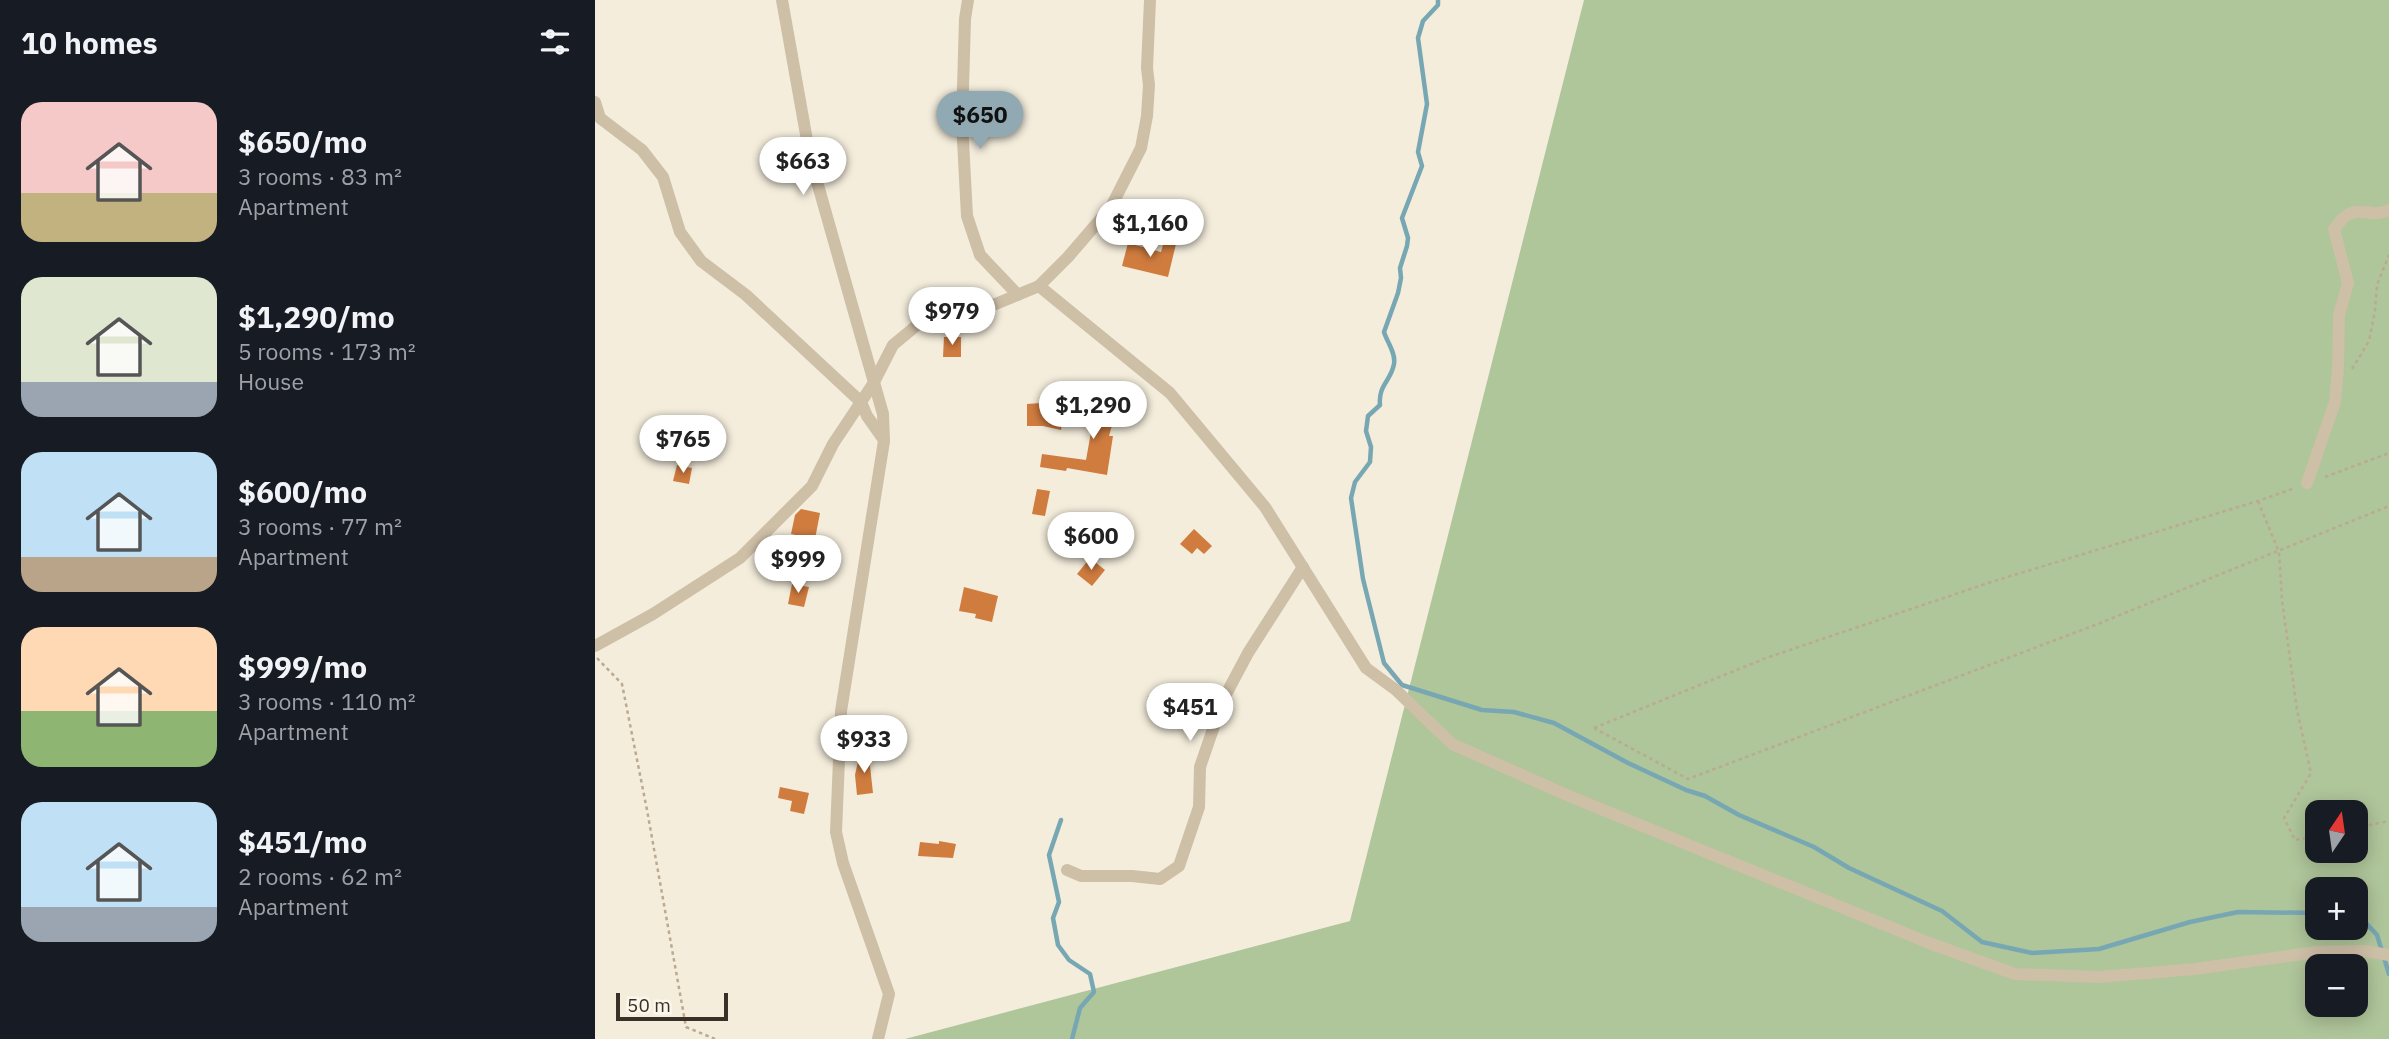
<!DOCTYPE html>
<meta charset="utf-8">
<style>
:root{--surface:#171b24;--page:#20242c;--text:#f1f3f6;--muted:#9ea1a6;--accent:#90a9b2}
body{margin:0;font-family:"IBM Plex Sans",sans-serif;background:var(--page);color:var(--text);height:100vh;display:flex;flex-direction:column;font-size:26px;white-space:nowrap}
*{box-sizing:border-box;margin:0}
p{font-size:23px;color:var(--muted)}
.icon{flex:none;width:38px;height:38px;fill:none;stroke:currentColor;stroke-width:2;stroke-linecap:round;stroke-linejoin:round}
.map{position:relative;flex:1;overflow:hidden}
.drawer{display:flex;flex-direction:column;background:var(--surface);width:595px}
.drawer>*{flex:none}
.needle{width:46px;rotate:13deg}
.tools{position:absolute;left:1710px;top:800px;display:grid;gap:14px}
.tools a{display:grid;place-items:center;width:63px;height:63px;border-radius:14px;background:var(--surface);box-shadow:0 4px 18px #0003;font-size:35px}
.scale{position:absolute;left:21px;bottom:18px;width:112px;box-sizing:border-box;padding-left:7px;border:4px solid #393028;border-top:0;font-size:19px;line-height:24px;white-space:nowrap;color:#393028;-webkit-text-stroke:5px #fbf6e9;paint-order:stroke}
.price{position:absolute;translate:-50% -60px;padding:0 16px;border-radius:24px;background:#fff;color:#222;font-size:23px;line-height:46px;filter:drop-shadow(0 2px 4px #0008)}
.price::after{content:'';position:absolute;left:50%;top:42px;width:21px;height:16px;margin-left:-10px;background:inherit;clip-path:polygon(0 0,100% 0,50% 100%)}
.price.active{background:var(--accent);color:#111}
ul{padding:0;list-style:none}
li{display:flex;align-items:center;gap:21px;height:175px;padding:0 21px}
li span{display:grid;place-items:center;flex:none;width:196px;height:140px;border-radius:21px;color:#555}
li>.icon{margin-inline-start:auto}
span .icon{width:84px;height:84px;fill:#fffc;stroke-width:1}
li b{font-size:30px}
h2{display:flex;justify-content:space-between;align-items:center;height:84px;padding:0 21px;font-size:30px}
main{display:flex;flex:1;min-height:0}
.map>svg:first-child{display:block}
</style>
<main>
<section class="drawer">
<h2>10 homes<svg class="icon" aria-label="filters" viewBox="0 0 24 24"><path d="M4 7h16M4 17h16"/><circle cx="9" cy="7" r="2"/><circle cx="15" cy="17" r="2"/></svg></h2>
<ul>
<li><span style="background:linear-gradient(#f6c9c9 65%,#c2b280 0)"><svg class="icon" aria-label="home" viewBox="0 0 24 24"><path d="M3 11l9-7 9 7M6 9v11h12V9"/></svg></span><div><b>$650/mo</b><p>3 rooms · 83 m²</p><p>Apartment</p></div></li>
<li><span style="background:linear-gradient(#dfe7d0 75%,#9aa5b1 0)"><svg class="icon" aria-label="home" viewBox="0 0 24 24"><path d="M3 11l9-7 9 7M6 9v11h12V9"/></svg></span><div><b>$1,290/mo</b><p>5 rooms · 173 m²</p><p>House</p></div></li>
<li><span style="background:linear-gradient(#bfe0f5 75%,#b9a48a 0)"><svg class="icon" aria-label="home" viewBox="0 0 24 24"><path d="M3 11l9-7 9 7M6 9v11h12V9"/></svg></span><div><b>$600/mo</b><p>3 rooms · 77 m²</p><p>Apartment</p></div></li>
<li><span style="background:linear-gradient(#ffd9b3 60%,#8fb573 0)"><svg class="icon" aria-label="home" viewBox="0 0 24 24"><path d="M3 11l9-7 9 7M6 9v11h12V9"/></svg></span><div><b>$999/mo</b><p>3 rooms · 110 m²</p><p>Apartment</p></div></li>
<li><span style="background:linear-gradient(#bfe0f5 75%,#9aa5b1 0)"><svg class="icon" aria-label="home" viewBox="0 0 24 24"><path d="M3 11l9-7 9 7M6 9v11h12V9"/></svg></span><div><b>$451/mo</b><p>2 rooms · 62 m²</p><p>Apartment</p></div></li>
</ul>
</section>
<div class="map">
<svg width="1794" height="1039" viewBox="0 0 1794 1039">
<rect width="100%" height="100%" fill="#f4eddc"/>
<path fill="#afc59a" fill-rule="evenodd" d="M989,0H1794V1039H310L755,921ZM1722,812H1760V850H1722ZM1722,889H1760V928H1722ZM1722,966H1760V1004H1722Z"/>
<g fill="none" stroke-linecap="round" stroke-linejoin="round">
<g stroke="#78a7b4" stroke-width="4.5">
<path d="M843,0V5L828,21L823,38L832,104L823,152L827,166L807,218L813,238L812,246L805,268L806,278L803,293L789,332C792,342 801,353 799,364C796,381 783,385 785,405L773,416L771,431L776,447L775,462L760,482L756,498L768,579L789,663L807,685L887,710L919,712L959,723L1033,763L1091,790L1110,796L1144,815L1219,847L1254,868L1347,911L1387,942L1437,953L1504,949L1595,922L1643,912L1722,913"/>
<polyline points="466,820 454,855 464,902 458,918 463,945 474,960 495,974 499,992 485,1008 477,1039"/>
<polyline points="1760,911 1782,935 1794,974"/>
</g>
</g>
<g fill="#d07c3f">
<polygon points="569,241 581,244 573,277 527,266 533,243 566,252"/>
<polygon points="349,337 366,337 366,357 348,357"/>
<polygon points="509,387 527,390 514,436 518,436 512,475 472,468 471,471 445,467 447,454 491,460 496,432 501,433"/>
<polygon points="446,403 447,413 468,418 466,430 448,426 432,426 432,404"/>
<polygon points="82,465 97,468 94,484 78,481"/>
<polygon points="442,489 455,491 450,516 437,514"/>
<polygon points="206,509 225,513 220,539 196,534 200,515"/>
<polygon points="599,529 617,546 609,554 602,548 597,554 585,544"/>
<polygon points="495,558 510,570 497,586 482,574"/>
<polygon points="197,584 214,587 209,607 193,604"/>
<polygon points="369,587 403,596 397,622 380,618 381,614 364,611"/>
<polygon points="553,696 571,696 571,711 552,711"/>
<polygon points="265,752 277,755 275,766 278,793 262,795 260,775"/>
<polygon points="185,787 214,793 209,814 195,811 197,801 183,798"/>
<polygon points="344,841 361,844 358,858 323,856 325,842 344,844"/>
</g>
<g fill="none" stroke-linecap="round" stroke-linejoin="round">
<g stroke="#baaa91" stroke-width="2.5" stroke-dasharray="3.5 3.5" stroke-linecap="butt">
<polyline points="1757,369 1774,341 1780,311 1782,285 1794,255"/>
<polyline points="1730,477 1794,453"/>
<polyline points="1663,501 1684,552 1687,600 1702,710 1716,773 1689,818 1700,840 1722,836"/>
<polyline points="2,658 27,684 52,810 91,1027 120,1039"/>
<polyline points="999,728 1093,779 1500,625 1794,506"/>
<polyline points="999,728 1171,658 1396,582 1663,501 1700,488"/>
<polyline points="1760,828 1794,821"/>
</g>
<g stroke="#cebfa7" stroke-width="12">
<polyline points="187,0 215,157 288,414 289,441 246,711 241,832 248,863 294,994 283,1039"/>
<polyline points="373,0 370,19 367,122 372,216 385,255 423,295"/>
<polyline points="0,102 5,118 47,150 68,177 85,232 106,261 151,295 266,402 272,416 289,440"/>
<polyline points="444,286 575,393 670,507 771,668 801,690 857,744 974,796 1334,943 1420,974 1504,977 1600,969 1722,952 1770,951 1794,955"/>
<path d="M1712,483L1740,402L1743,369L1744,315L1753,283L1739,229C1761,197 1771,221 1794,210"/>
<polyline points="0,646 58,614 145,558 217,486 238,444 278,384 298,345 327,321 386,310 444,286 473,257 516,207 546,148 552,116 554,85 552,68 555,0"/>
<polyline points="472,870 486,876 537,876 565,879 584,866 604,807 605,767 628,700 653,653 708,567"/>
</g>
</g>
</svg>
<div class="tools">
<a><svg class="needle" viewBox="-14 -14 28 28"><path d="M0-13l5 13h-10z" fill="#e53935"/><path d="M0 13l5-13h-10z" fill="#9ea1a6"/></svg></a>
<a>+</a>
<a>−</a>
</div>
<div class="scale">50 m</div>
<b class="price active" style="left:385px;top:151px">$650</b>
<b class="price" style="left:208px;top:197px">$663</b>
<b class="price" style="left:555px;top:259px">$1,160</b>
<b class="price" style="left:357px;top:347px">$979</b>
<b class="price" style="left:498px;top:441px">$1,290</b>
<b class="price" style="left:88px;top:475px">$765</b>
<b class="price" style="left:496px;top:572px">$600</b>
<b class="price" style="left:203px;top:595px">$999</b>
<b class="price" style="left:595px;top:743px">$451</b>
<b class="price" style="left:269px;top:775px">$933</b>
</div>
</main>
